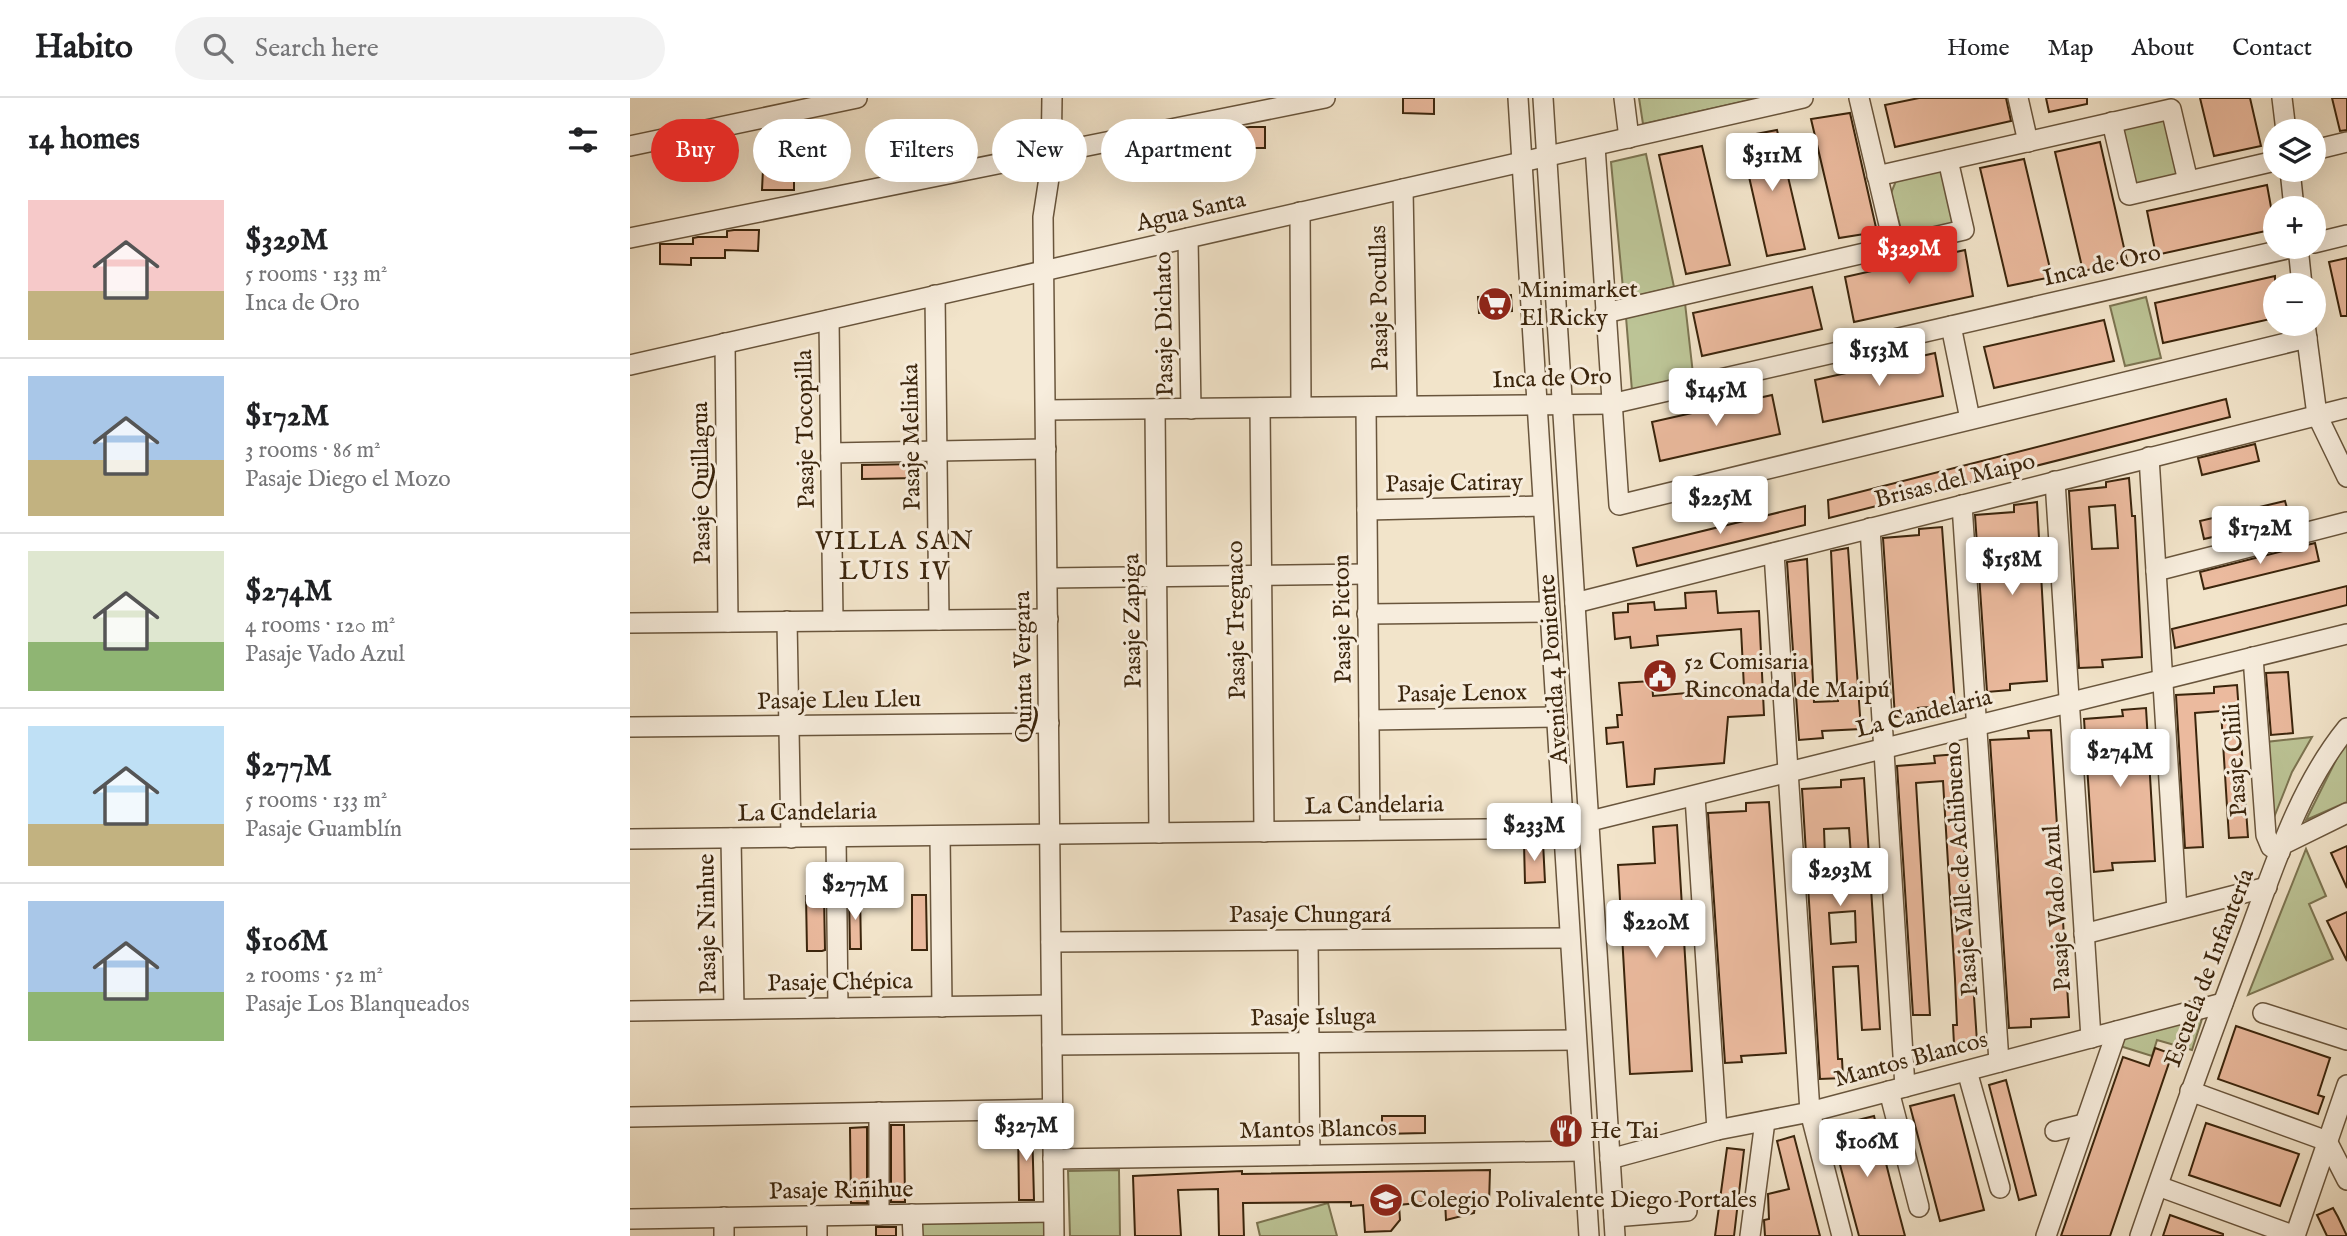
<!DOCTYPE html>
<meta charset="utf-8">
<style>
:root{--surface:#fff;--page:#f2f2f2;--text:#202124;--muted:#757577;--line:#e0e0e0;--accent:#d93025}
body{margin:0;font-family:"IM FELL English",serif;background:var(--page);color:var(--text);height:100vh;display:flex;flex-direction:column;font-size:26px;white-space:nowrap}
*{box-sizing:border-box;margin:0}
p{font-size:23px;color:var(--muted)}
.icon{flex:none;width:38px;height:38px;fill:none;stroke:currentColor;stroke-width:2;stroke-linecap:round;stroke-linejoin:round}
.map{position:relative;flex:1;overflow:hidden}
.details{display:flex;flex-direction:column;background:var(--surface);width:630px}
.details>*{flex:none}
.banner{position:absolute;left:21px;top:21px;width:665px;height:63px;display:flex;gap:14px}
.controls{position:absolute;left:1633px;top:21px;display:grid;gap:14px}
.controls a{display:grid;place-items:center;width:63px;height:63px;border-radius:50%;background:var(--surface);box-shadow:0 7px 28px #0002;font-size:35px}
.price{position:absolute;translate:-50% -60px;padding:0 16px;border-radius:7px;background:#fff;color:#222;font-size:23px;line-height:46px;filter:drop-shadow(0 2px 4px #0008)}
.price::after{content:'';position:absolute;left:50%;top:42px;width:21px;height:16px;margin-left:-10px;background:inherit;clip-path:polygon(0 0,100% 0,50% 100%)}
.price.selected{background:var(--accent);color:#fff}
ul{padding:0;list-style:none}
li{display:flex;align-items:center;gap:21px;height:175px;padding:0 28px}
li+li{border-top:2px solid var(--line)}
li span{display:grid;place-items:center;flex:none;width:196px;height:140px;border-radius:0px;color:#555}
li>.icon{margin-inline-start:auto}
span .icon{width:84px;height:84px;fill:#fffc;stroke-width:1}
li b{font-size:30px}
h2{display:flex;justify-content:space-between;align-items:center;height:84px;padding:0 28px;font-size:30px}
.tag{padding:0 24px;border-radius:32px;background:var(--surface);box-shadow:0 7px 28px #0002;font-size:24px;line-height:63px}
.tag.selected{background:var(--accent);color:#fff}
header{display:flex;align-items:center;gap:42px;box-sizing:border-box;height:98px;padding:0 35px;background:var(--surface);border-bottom:2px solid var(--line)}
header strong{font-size:33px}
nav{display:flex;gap:38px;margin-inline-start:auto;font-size:24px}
.search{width:490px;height:63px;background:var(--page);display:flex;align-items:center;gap:18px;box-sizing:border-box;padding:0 24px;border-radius:38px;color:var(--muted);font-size:26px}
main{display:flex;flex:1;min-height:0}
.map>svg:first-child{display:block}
</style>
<header>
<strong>Habito</strong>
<div class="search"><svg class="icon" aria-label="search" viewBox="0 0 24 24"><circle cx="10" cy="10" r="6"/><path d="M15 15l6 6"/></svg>Search here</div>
<nav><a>Home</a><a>Map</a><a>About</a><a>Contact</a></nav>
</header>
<main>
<section class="details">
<h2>14 homes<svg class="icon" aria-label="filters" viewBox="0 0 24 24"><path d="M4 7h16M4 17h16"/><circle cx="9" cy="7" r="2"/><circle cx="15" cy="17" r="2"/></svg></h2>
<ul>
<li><span style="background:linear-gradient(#f6c9c9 65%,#c2b280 0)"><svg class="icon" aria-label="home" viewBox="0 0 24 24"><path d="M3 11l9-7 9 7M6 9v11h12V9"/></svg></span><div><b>$329M</b><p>5 rooms · 133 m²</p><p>Inca de Oro</p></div></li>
<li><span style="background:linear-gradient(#a9c7e8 60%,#c2b280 0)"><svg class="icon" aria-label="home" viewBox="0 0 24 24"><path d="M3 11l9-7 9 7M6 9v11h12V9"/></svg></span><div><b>$172M</b><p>3 rooms · 86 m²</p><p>Pasaje Diego el Mozo</p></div></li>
<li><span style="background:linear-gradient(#dfe7d0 65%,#8fb573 0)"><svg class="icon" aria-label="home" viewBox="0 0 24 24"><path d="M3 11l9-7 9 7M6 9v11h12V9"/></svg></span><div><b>$274M</b><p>4 rooms · 120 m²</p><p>Pasaje Vado Azul</p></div></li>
<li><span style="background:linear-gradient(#bfe0f5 70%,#c2b280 0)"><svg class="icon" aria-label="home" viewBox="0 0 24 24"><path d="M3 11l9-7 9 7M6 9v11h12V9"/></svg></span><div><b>$277M</b><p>5 rooms · 133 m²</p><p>Pasaje Guamblín</p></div></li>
<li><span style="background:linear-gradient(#a9c7e8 65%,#8fb573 0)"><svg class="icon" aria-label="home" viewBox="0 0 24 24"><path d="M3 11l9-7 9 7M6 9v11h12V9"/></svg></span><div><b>$106M</b><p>2 rooms · 52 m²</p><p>Pasaje Los Blanqueados</p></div></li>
</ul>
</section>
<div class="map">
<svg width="1717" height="1138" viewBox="0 0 1717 1138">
<rect width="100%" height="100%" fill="#f2e4ca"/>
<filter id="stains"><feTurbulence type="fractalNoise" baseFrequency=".00286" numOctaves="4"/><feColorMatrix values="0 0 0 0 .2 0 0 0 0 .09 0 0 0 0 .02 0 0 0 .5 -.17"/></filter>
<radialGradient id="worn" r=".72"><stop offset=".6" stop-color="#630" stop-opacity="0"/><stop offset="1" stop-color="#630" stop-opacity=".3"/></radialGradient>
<g fill="#bcc496" stroke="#7c7451" stroke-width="2">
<polygon points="1009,0 1129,0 1013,26"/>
<polygon points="1538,20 1552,78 1503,88 1490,31"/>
<polygon points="1016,56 1044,189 994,201 981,64"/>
<polygon points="1312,68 1327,129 1274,142 1261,95 1268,78"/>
<polygon points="1516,199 1531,260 1495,268 1480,208"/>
<polygon points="1055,205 1063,276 1002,293 996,219"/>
<polygon points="1682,639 1662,674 1643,722 1636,644"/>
<polygon points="1717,644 1717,704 1676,722 1712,650"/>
<polygon points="1676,751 1696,798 1679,806 1703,861 1618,897"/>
<polygon points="1572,921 1562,952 1527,942 1522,958 1490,948 1493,938"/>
<polygon points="489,1072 490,1138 440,1138 438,1073"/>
<polygon points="698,1105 707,1138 630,1138 627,1125"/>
<polygon points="418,1123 417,1138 290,1138 290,1125"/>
</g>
<g fill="#ebba9e" stroke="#3b250c" stroke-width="2" fill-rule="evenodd">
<polygon points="773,0 804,0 804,16 773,15"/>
<polygon points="1289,0 1376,0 1381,23 1265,49 1255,7"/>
<polygon points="1416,0 1457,0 1457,6 1419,14"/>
<polygon points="1570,0 1620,0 1631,48 1584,58"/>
<polygon points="1702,0 1717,0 1717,32 1710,33"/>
<polygon points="1220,15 1247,134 1209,140 1181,21"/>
<polygon points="620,29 635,29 635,50 601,50 601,56 569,56 569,38 604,35 604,31"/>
<polygon points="1147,32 1175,151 1137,158 1110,39"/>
<polygon points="83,43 99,43 98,64 67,64 67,46"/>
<polygon points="1470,44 1497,163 1453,173 1425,54"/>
<polygon points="537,45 569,45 568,66 534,66 534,73 502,73 502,52 537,52"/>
<polygon points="1072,48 1100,167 1056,176 1029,57"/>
<polygon points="1394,61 1422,179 1378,188 1350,70"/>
<polygon points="133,71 164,71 164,92 132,92"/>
<polygon points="1637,87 1645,131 1526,157 1517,113"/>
<polygon points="104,132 129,132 128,153 95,152 95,160 61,160 61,167 30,166 30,146 63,146 63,140 68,139 97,139 97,133"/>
<polygon points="1335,152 1343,198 1224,224 1215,179"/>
<polygon points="1717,160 1717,218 1711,218 1699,164"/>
<polygon points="1645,178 1645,220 1533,245 1525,205"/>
<polygon points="1182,189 1192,231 1072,258 1063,215"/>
<polygon points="881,197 882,213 849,215 848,199"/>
<polygon points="1474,222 1484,263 1364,290 1354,249"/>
<polygon points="1305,255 1313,298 1193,324 1185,282"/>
<polygon points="1142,297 1150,336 1030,363 1022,324"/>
<polygon points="1596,301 1600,319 1199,420 1198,402"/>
<polygon points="1625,346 1629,363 1572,377 1568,360"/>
<polygon points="287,366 287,380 232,381 232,367"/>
<path d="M1499,380L1502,418H1505L1512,559L1472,562L1473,569L1449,570L1439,393L1476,389V384ZM1485,407L1488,450L1462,451L1459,409Z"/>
<polygon points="1655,403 1660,421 1574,441 1570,423"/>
<polygon points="1407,404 1417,583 1380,586 1380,592 1357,594 1345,417 1384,414 1384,407"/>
<polygon points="1175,408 1175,427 1007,468 1003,450"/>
<polygon points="1312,429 1325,607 1288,610 1289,617 1265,619 1253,440 1289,437 1289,431"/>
<polygon points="1685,445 1689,463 1574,491 1570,474"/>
<polygon points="1218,450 1231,631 1192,633 1193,640 1169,642 1157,464 1177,461 1184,604 1208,603 1201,453"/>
<polygon points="1717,488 1717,507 1545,550 1542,531"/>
<polygon points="1086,493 1088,515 1129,513 1134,617 1098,619 1094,665 1025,671 1024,686 997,689 993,644 977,646 976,630 988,629 987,617 992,617 989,585 1022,583 1023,598 1114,590 1111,531 1027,538 1028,547 1001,550 1000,539 985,541 983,515 998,514 998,506 1024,504 1025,512 1056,510 1055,495"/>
<polygon points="1658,574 1663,635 1641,637 1636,575"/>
<polygon points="1607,587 1618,739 1599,740 1591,613 1565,615 1573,749 1555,750 1546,597 1584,595 1584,589"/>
<polygon points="1516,610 1525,763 1482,765 1483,772 1464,774 1454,621 1493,618 1492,612"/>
<polygon points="1421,632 1439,919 1401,921 1401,929 1379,930 1360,642 1399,640 1398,633"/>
<polygon points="1328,656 1347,944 1324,946 1323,927 1327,927 1325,881 1313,683 1286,685 1300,917 1283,917 1267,668 1305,665 1304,658"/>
<path d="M1234,680L1250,931L1232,932L1228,868L1203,869L1208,961H1212L1213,980L1190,981L1172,691L1211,689V682ZM1219,730L1221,758L1195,759L1194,731ZM1225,813L1226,844L1201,846L1199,815Z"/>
<polygon points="1139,704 1156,955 1111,958 1112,964 1095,965 1078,715 1116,713 1116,705"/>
<polygon points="1047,727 1062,973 1000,976 988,767 1025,765 1023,729"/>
<polygon points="913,744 915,784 895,785 894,745"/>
<polygon points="1717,748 1717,790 1701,755"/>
<polygon points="219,796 230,796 231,851 220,851"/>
<polygon points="282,797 296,797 297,852 282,852"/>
<polygon points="176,798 194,798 195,852 192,853 177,853"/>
<polygon points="1717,814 1717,863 1697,823"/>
<polygon points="1606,928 1700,960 1688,997 1694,999 1688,1016 1588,981"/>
<polygon points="1525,950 1542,956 1480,1138 1431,1138 1493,959 1519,968"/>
<polygon points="1376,982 1406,1097 1389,1102 1359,987"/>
<polygon points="1324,997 1354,1112 1310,1123 1280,1008"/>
<polygon points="752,1018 795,1018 795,1035 752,1036"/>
<polygon points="1244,1018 1262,1089 1275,1138 1229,1138 1218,1097 1200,1029"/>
<polygon points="1576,1025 1669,1056 1650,1108 1559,1077"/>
<polygon points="261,1027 274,1027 275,1104 261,1104"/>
<polygon points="388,1027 402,1027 404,1102 389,1102"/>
<polygon points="237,1029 237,1105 221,1105 220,1030"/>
<polygon points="1164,1038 1190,1138 1135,1138 1134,1122 1139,1121 1138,1096 1159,1091 1147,1043"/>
<polygon points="1097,1050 1114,1052 1104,1138 1085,1138"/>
<polygon points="860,1072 859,1106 845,1107 844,1115 816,1122 815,1102 769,1107 770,1122 761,1133 735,1134 733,1107 721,1108 721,1104 613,1105 614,1138 589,1138 588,1091 548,1092 551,1138 505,1138 503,1078 612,1073 612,1076"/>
<polygon points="1703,1110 1708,1119 1717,1138 1697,1138 1687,1117"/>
<polygon points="1540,1117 1593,1136 1593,1138 1533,1138"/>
<rect x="246" y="1129" width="20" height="9"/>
</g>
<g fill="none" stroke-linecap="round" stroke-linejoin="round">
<g stroke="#69553c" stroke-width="22">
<g id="minor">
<polyline points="422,0 421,67 413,119 424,1138"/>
<polyline points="888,0 959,1138"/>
<polyline points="913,0 985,1138"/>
<polyline points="994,0 999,40"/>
<polyline points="1229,0 1264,148"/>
<polyline points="1388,0 1398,44"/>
<polyline points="1652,0 1656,33"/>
<polyline points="1482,24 1499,97 1645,63"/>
<polyline points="0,48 227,0"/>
<polyline points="965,48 989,407 1677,240"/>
<polyline points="1684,52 1717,44"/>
<polyline points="1660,72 1664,110"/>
<polyline points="1247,78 1541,11 1558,83"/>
<polyline points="773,91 777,308"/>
<polyline points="670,114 671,309"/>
<polyline points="0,140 695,0"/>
<polyline points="558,140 561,311"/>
<polyline points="1684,145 1717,137"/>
<polyline points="1668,149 1672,187"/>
<polyline points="305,197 309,522"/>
<polyline points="975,215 1334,132 1318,62"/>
<polyline points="199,222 203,523"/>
<polyline points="1675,226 1687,317 1717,379"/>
<polyline points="1321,228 1340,321"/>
<polyline points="95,245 98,524"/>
<polyline points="0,267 1173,0"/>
<polyline points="736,309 740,732"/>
<polyline points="630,310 634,734"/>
<polyline points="525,311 529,735"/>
<polyline points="416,312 981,306 1665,149"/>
<polyline points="201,355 416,351"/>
<polyline points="1519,359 1547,812"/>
<polyline points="1425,383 1461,940"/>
<polyline points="1332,407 1369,964"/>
<polyline points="737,412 912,408"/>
<polyline points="1240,430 1275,989"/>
<polyline points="1144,455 1180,1014 1212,1138"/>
<polyline points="1526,473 1717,424"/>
<polyline points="418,480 737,476"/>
<polyline points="945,505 1717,310"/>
<polyline points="737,516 919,514"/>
<polyline points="157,523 161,740"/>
<polyline points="0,525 418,521"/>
<polyline points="1623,559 1636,737 1641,749 1650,754"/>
<polyline points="739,622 927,619"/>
<polyline points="0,629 419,625"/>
<polyline points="1065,699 1087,1032"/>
<polyline points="310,738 312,909"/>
<polyline points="206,739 208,910"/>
<polyline points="101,740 104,911"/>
<polyline points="0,741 932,730 1717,536"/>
<polyline points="1654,746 1717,715"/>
<polyline points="1454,836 1637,789"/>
<polyline points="678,842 680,1057"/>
<polyline points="421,844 939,840"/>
<polyline points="0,913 421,907"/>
<polyline points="1633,915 1717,942"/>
<polyline points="422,947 945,942"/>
<polyline points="1337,973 1370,1090"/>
<polyline points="1259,993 1289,1109"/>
<polyline points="1560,993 1697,1043 1717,1082"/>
<polyline points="249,1014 249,1117"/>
<polyline points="0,1019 422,1011"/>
<polyline points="1425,1033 1454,1026"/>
<polyline points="423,1061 953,1053"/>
<polyline points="980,1061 1087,1032 1180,1014 1593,905"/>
<polyline points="1528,1088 1665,1138"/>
<polyline points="282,1116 283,1138"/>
<polyline points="187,1118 187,1138"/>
<polyline points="94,1119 94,1138"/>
<polyline points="984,1119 1057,1113"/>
<polyline points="0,1121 423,1114"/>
<polyline points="1120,1138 1135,1023"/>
<polyline points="1416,1138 1487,933"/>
<path d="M1510,1138C1545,1037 1581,936 1619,836C1645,766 1669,689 1717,630"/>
<polyline points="1665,1138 1717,987"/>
</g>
</g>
<use href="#minor" stroke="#f7eddd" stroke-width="19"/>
</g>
<defs>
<g id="supermarket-disc" transform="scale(1.75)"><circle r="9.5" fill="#8f2418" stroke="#f7eddd"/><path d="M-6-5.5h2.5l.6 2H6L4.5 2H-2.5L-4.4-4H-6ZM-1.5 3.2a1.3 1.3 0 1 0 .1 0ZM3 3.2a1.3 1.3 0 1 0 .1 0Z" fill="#fff"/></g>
<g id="civic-disc" transform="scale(1.75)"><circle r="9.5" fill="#8f2418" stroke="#f7eddd"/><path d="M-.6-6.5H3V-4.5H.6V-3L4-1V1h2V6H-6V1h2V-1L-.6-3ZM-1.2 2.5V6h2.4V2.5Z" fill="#fff"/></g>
<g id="restaurant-disc" transform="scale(1.75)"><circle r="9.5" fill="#8f2418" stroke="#f7eddd"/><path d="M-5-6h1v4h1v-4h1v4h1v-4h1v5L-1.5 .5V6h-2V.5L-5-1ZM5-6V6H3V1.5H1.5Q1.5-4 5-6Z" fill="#fff"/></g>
<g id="school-disc" transform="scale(1.75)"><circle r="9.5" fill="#8f2418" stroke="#f7eddd"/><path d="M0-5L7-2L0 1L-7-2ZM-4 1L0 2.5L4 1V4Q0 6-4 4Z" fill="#fff"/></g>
</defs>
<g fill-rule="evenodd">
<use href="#supermarket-disc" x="865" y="206"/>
<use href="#civic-disc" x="1030" y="578"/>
<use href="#restaurant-disc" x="936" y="1033"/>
<use href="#school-disc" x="756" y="1102"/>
</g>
<g text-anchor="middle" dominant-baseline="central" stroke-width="6" stroke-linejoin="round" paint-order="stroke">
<g font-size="24" fill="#3b250c" stroke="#f7eddd">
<text transform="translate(561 114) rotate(-13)">Agua Santa</text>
<text transform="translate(1472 168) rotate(-13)">Inca de Oro</text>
<text transform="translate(750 200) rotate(-91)">Pasaje Pocullas</text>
<text transform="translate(535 226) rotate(-91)">Pasaje Dichato</text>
<text transform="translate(922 281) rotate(-2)">Inca de Oro</text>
<text transform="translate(176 331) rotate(-91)">Pasaje Tocopilla</text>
<text transform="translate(282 339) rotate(-91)">Pasaje Melinka</text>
<text transform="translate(1325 383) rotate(-14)">Brisas del Maipo</text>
<text transform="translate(72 385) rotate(-91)">Pasaje Quillagua</text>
<text transform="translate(824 386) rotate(-1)">Pasaje Catiray</text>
<text transform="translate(713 521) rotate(-91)">Pasaje Picton</text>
<text transform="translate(607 522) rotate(-91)">Pasaje Treguaco</text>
<text transform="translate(503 523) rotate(-91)">Pasaje Zapiga</text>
<text transform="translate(394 569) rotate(-91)">Quinta Vergara</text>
<text transform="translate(924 571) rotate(-94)">Avenida 4 Poniente</text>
<text transform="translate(832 596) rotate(-1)">Pasaje Lenox</text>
<text transform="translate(209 603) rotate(-1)">Pasaje Lleu Lleu</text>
<text transform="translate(1294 616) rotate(-14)">La Candelaria</text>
<text transform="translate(1606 662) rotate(-94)">Pasaje Chili</text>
<text transform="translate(744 708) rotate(-1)">La Candelaria</text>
<text transform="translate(177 715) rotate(-1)">La Candelaria</text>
<text transform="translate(1332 771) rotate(-94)">Pasaje Valle de Achibueno</text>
<text transform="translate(1428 810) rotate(-94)">Pasaje Vado Azul</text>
<text x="680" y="817">Pasaje Chungará</text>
<text transform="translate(78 826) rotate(-91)">Pasaje Ninhue</text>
<text transform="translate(1580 870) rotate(-69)">Escuela de Infantería</text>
<text transform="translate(210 885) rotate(-1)">Pasaje Chépica</text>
<text transform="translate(683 920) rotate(-1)">Pasaje Isluga</text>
<text transform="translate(1281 962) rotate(-15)">Mantos Blancos</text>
<text transform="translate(688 1032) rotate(-1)">Mantos Blancos</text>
<text transform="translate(211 1093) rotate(-1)">Pasaje Riñihue</text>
</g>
<g font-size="24" fill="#3b250c" stroke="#f7eddd" text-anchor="start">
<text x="890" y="192">Minimarket<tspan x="890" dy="28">El Ricky</tspan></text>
<text x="1054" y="564">52 Comisaria<tspan x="1054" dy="28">Rinconada de Maipú</tspan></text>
<text x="960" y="1033">He Tai</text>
<text x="780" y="1102">Colegio Polivalente Diego Portales</text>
</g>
<g font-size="26" letter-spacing="2" fill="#3b250c" stroke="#f7eddd">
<text x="265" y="443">VILLA SAN<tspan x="265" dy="30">LUIS IV</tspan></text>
</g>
</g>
<rect width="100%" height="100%" filter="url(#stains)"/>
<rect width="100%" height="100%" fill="url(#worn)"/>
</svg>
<div class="controls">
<a><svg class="icon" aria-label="layers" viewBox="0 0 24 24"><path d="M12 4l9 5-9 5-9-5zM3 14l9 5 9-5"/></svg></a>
<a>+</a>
<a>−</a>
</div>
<b class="price" style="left:1142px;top:95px">$311M</b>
<b class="price selected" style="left:1279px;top:188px">$329M</b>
<b class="price" style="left:1249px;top:290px">$153M</b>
<b class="price" style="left:1086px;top:330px">$145M</b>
<b class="price" style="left:1090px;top:438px">$225M</b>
<b class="price" style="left:1630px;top:468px">$172M</b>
<b class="price" style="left:1382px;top:499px">$158M</b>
<b class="price" style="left:1490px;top:691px">$274M</b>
<b class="price" style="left:904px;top:765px">$233M</b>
<b class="price" style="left:1210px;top:810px">$293M</b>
<b class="price" style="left:225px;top:824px">$277M</b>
<b class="price" style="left:1026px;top:862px">$220M</b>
<b class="price" style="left:396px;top:1065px">$327M</b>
<b class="price" style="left:1237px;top:1081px">$106M</b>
<div class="banner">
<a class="tag selected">Buy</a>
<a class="tag">Rent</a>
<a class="tag">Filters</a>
<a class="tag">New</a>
<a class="tag">Apartment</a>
</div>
</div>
</main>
